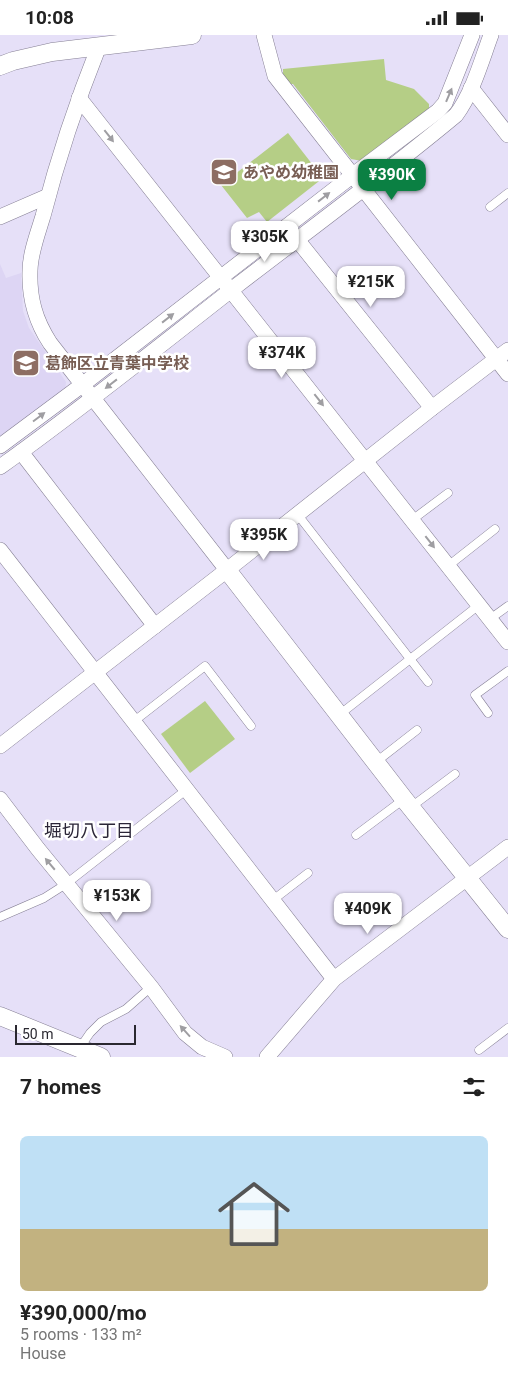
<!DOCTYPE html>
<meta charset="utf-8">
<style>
:root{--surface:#fff;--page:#f2f2f2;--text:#222;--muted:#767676;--line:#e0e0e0;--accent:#0b8043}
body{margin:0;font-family:Roboto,"Noto Sans JP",sans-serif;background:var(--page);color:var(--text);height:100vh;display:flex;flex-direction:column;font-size:19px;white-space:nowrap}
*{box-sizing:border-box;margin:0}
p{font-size:16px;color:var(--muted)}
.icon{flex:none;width:28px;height:28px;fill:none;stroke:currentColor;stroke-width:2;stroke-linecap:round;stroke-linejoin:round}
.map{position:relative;height:1022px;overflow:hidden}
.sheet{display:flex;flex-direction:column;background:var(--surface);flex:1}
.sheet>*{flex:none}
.scale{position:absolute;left:15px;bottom:12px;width:121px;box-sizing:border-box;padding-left:5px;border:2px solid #2a2830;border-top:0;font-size:14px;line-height:18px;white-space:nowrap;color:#2a2830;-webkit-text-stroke:4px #fff;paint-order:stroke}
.price{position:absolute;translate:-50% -42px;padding:0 11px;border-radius:10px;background:#fff;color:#222;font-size:16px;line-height:32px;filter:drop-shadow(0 1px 2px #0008)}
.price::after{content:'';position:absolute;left:50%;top:30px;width:15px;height:11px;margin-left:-8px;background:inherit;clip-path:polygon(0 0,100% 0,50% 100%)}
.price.current{background:var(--accent);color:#fff}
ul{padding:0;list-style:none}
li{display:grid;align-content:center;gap:10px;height:265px;padding:0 20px}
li+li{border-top:1px solid var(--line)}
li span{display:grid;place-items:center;height:155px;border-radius:8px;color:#555}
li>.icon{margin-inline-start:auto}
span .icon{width:90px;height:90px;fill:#fffc;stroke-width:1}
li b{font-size:21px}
h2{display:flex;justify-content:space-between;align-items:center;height:60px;padding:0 20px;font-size:21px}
.status{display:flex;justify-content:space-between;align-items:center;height:35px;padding:0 25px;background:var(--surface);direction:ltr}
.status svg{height:14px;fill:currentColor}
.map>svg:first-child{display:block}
</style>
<div class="status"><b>10:08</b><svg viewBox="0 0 49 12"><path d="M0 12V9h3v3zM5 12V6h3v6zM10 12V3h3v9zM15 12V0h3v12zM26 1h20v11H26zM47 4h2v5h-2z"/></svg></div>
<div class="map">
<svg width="508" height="1022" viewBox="0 0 508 1022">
<rect width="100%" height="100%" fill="#e6e0f8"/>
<polygon fill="#ddd5f4" points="0,229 6,243 21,238 23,276 29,293 66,347 65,356 0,403"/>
<g fill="#b5ce86">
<polygon points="384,24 386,45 414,54 429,69 429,76 362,126 351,124 293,49 290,49 283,40 283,34"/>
<polygon points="288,98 323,143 267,187 259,177 247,183 221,150"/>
<polygon points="205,666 235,704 190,738 161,699"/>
</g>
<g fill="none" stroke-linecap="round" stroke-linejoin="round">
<g stroke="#857f94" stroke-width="9">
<g id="service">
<polyline points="490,172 508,158"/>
<polyline points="298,480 428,647"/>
<polyline points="412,485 448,458"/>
<polyline points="448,531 495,494"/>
<polyline points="490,584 508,571"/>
<polyline points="488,678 475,660 508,636"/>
<polyline points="339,680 479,570"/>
<polyline points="133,687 205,631 251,691"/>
<polyline points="376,727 417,695"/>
<polyline points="411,772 455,739"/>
<polyline points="356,800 404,764"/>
<polyline points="273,865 308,838"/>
<polyline points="0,882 44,863 66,849 186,755"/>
<polyline points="79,1014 90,998 101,987 126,974 151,952"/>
<polyline points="479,1015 508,993"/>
</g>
</g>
<g stroke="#857f94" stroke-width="16">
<g id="minor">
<polyline points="264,0 275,41 508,339"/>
<path d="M99,11C77,66 58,123 43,181C38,198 30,218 30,236C29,263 35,285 50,308L227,535"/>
<polyline points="471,53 508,100"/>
<polyline points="79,63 508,607"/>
<polyline points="0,182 48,161"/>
<polyline points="291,197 432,373"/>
<polyline points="0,411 82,350 353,140 438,76 445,68 472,0"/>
<polyline points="21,417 155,591"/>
<path d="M0,432C80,375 157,313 235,252C309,195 384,140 456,80C473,57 481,27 491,0"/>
<polyline points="0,515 334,944"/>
<polyline points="0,711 227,535 432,373 508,315"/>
<polyline points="0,764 38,814 151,952 185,998 202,1012 225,1022"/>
<polyline points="267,1022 334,944 508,812"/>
</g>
</g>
<g stroke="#857f94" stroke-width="19">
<g id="tertiary">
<polyline points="0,31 13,26 52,17 192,0"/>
<polyline points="227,535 404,764 508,894"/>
<polyline points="0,981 101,1022"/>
</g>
</g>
<use href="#service" stroke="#fff" stroke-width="8"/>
<use href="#minor" stroke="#fff" stroke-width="15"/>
<use href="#tertiary" stroke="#fff" stroke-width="18"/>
</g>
<defs><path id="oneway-solid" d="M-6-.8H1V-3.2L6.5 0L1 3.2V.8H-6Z" transform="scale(1.25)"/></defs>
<g fill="#9f9ea2">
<use href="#oneway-solid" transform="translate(449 60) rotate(-67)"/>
<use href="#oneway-solid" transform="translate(109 101) rotate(52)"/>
<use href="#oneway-solid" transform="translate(324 162) rotate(-38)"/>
<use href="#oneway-solid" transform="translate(168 283) rotate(-38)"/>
<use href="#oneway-solid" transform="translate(111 349) rotate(142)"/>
<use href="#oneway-solid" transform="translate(319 365) rotate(52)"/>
<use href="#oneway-solid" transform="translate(39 382) rotate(-37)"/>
<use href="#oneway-solid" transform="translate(430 507) rotate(52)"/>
<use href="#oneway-solid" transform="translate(50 829) rotate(-130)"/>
<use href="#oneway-solid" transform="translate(185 996) rotate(-132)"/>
</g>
<defs>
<g id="school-square" transform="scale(1.4375)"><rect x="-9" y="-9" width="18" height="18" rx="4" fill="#8d6e63" stroke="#fff"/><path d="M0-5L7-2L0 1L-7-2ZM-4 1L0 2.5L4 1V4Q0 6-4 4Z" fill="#fff"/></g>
</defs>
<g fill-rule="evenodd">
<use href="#school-square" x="224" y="137"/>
<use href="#school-square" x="26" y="328"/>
</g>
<g text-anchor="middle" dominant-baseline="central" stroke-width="5" stroke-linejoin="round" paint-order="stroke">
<g font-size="16" font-weight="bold" fill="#785e54" stroke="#fff" text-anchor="start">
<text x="243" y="137">あやめ幼稚園</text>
<text x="45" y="328">葛飾区立青葉中学校</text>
</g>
<g font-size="18" fill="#2b2637" stroke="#fff">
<text x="89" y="795">堀切八丁目</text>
</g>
</g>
</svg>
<div class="scale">50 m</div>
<b class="price current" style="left:392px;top:166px">¥390K</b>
<b class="price" style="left:265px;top:228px">¥305K</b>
<b class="price" style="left:371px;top:273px">¥215K</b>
<b class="price" style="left:282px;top:344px">¥374K</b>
<b class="price" style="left:264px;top:526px">¥395K</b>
<b class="price" style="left:117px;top:887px">¥153K</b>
<b class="price" style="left:368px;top:900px">¥409K</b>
</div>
<section class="sheet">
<h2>7 homes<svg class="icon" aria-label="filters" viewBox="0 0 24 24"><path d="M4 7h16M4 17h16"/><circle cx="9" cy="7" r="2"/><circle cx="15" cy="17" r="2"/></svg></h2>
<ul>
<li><span style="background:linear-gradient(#bfe0f5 60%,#c2b280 0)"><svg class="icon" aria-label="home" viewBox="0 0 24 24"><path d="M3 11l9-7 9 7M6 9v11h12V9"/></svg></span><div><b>¥390,000/mo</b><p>5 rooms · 133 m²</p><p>House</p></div></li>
</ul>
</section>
